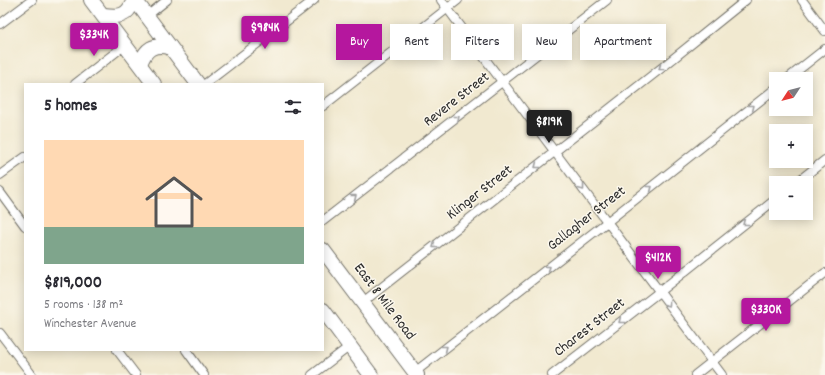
<!DOCTYPE html>
<meta charset="utf-8">
<style>
:root{--surface:#fff;--page:#f2f2f3;--text:#2b2b33;--muted:#7c7c81;--line:#e1e1e2;--accent:#b5179e}
body{margin:0;font-family:Dekko,sans-serif;background:var(--page);color:var(--text);height:100vh;display:flex;flex-direction:column;font-size:15px;white-space:nowrap}
*{box-sizing:border-box;margin:0}
p{font-size:13px;color:var(--muted)}
.icon{flex:none;width:22px;height:22px;fill:none;stroke:currentColor;stroke-width:2;stroke-linecap:round;stroke-linejoin:round}
.map{position:relative;flex:1;overflow:hidden}
.sheet{position:absolute;left:24px;top:83px;width:300px;height:268px;display:flex;flex-direction:column;background:var(--surface);border-radius:0px;box-shadow:0 2px 10px #0003}
.sheet>*{flex:none}
.top-card{position:absolute;left:336px;top:24px;width:380px;height:36px;display:flex;gap:8px}
.needle{width:26px;rotate:234deg}
.fabs{position:absolute;left:769px;top:72px;display:grid;gap:8px}
.fabs a{display:grid;place-items:center;width:44px;height:44px;border-radius:0px;background:var(--surface);box-shadow:0 2px 10px #0003;font-size:20px}
.price{position:absolute;translate:-50% -34px;padding:0 9px;border-radius:4px;background:var(--accent);color:#fff;font-size:13px;line-height:26px;filter:drop-shadow(0 1px 2px #0008)}
.price::after{content:'';position:absolute;left:50%;top:24px;width:12px;height:9px;margin-left:-6px;background:inherit;clip-path:polygon(0 0,100% 0,50% 100%)}
.price.current{background:#222;color:#fff}
ul{padding:0;list-style:none}
li{display:grid;align-content:center;gap:8px;height:212px;padding:0 20px}
li+li{border-top:1px solid var(--line)}
li span{display:grid;place-items:center;height:124px;border-radius:0px;color:#555}
li>.icon{margin-inline-start:auto}
span .icon{width:72px;height:72px;fill:#fffc;stroke-width:1}
li b{font-size:17px}
h2{display:flex;justify-content:space-between;align-items:center;height:48px;padding:0 20px;font-size:17px}
.pill{padding:0 14px;border-radius:0px;background:var(--surface);box-shadow:0 2px 10px #0003;font-size:14px;line-height:36px}
.pill.current{background:var(--accent);color:#fff}
.map>svg:first-child{display:block}
</style>
<div class="map">
<svg width="825" height="375" viewBox="0 0 825 375">
<rect width="100%" height="100%" fill="#fbf7ec"/>
<filter id="ink" filterUnits="userSpaceOnUse"><feTurbulence type="fractalNoise" baseFrequency=".025" numOctaves="2"/><feDisplacementMap in="SourceGraphic" scale="8" xChannelSelector="R" yChannelSelector="G"/><feConvolveMatrix kernelMatrix="1 2 1 2 8 2 1 2 1" color-interpolation-filters="sRGB"/></filter>
<filter id="wash" filterUnits="userSpaceOnUse"><feTurbulence type="fractalNoise" baseFrequency=".012" numOctaves="4" result="noise"/><feDisplacementMap in="SourceGraphic" scale="16" xChannelSelector="R" yChannelSelector="G"/><feGaussianBlur stdDeviation="0.9" result="paint"/><feColorMatrix in="noise" values="0 0 0 0 0 0 0 0 0 0 0 0 0 0 0 0 0 1.4 0 .05"/><feComposite in="paint" operator="in"/></filter>
<g filter="url(#wash)">
<rect width="100%" height="100%" fill="#f1e9d0"/>
</g>
<g filter="url(#ink)">
<g fill="none" stroke-linecap="round" stroke-linejoin="round">
<g stroke="#706e65" stroke-width="10">
<g id="minor">
<polyline points="441,0 722,375"/>
<polyline points="802,0 825,31"/>
<polyline points="147,16 167,0"/>
<polyline points="0,24 32,0"/>
<polyline points="787,79 825,49"/>
<polyline points="75,84 125,45"/>
<polyline points="205,84 314,0"/>
<polyline points="323,106 458,0"/>
<polyline points="0,175 25,157"/>
<polyline points="796,183 825,160"/>
<polyline points="0,192 25,226"/>
<polyline points="323,221 607,0"/>
<polyline points="363,302 664,66 746,0"/>
<polyline points="0,333 32,375"/>
<polyline points="117,350 136,375"/>
<polyline points="186,350 204,375"/>
<polyline points="415,372 607,222 776,88"/>
<polyline points="312,375 350,346"/>
<polyline points="552,375 659,292 776,199"/>
<polyline points="695,375 825,273"/>
</g>
</g>
<g stroke="#706e65" stroke-width="16">
<g id="trunk">
<polyline points="91,0 154,84"/>
<polyline points="135,0 198,84"/>
<path d="M103,15C120,17 127,17 134,0"/>
<path d="M140,64C146,48 153,44 170,47"/>
<polyline points="323,250 417,375"/>
<polyline points="323,310 371,375"/>
</g>
</g>
<use href="#minor" stroke="#fff" stroke-width="8"/>
<use href="#trunk" stroke="#fff" stroke-width="14"/>
</g>
<defs><path id="oneway-chevron" d="M-2-3.5L2.5 0L-2 3.5" fill="none" stroke-width="1.6" stroke-linecap="round" stroke-linejoin="round"/></defs>
<g stroke="#a0a0a0">
<use href="#oneway-chevron" transform="translate(661 68) rotate(142)"/>
<use href="#oneway-chevron" transform="translate(752 107) rotate(-39)"/>
<use href="#oneway-chevron" transform="translate(457 118) rotate(-38)"/>
<use href="#oneway-chevron" transform="translate(537 166) rotate(142)"/>
<use href="#oneway-chevron" transform="translate(582 188) rotate(53)"/>
<use href="#oneway-chevron" transform="translate(650 188) rotate(-38)"/>
<use href="#oneway-chevron" transform="translate(354 197) rotate(-38)"/>
<use href="#oneway-chevron" transform="translate(745 223) rotate(142)"/>
<use href="#oneway-chevron" transform="translate(435 246) rotate(142)"/>
<use href="#oneway-chevron" transform="translate(548 268) rotate(-38)"/>
<use href="#oneway-chevron" transform="translate(668 304) rotate(53)"/>
<use href="#oneway-chevron" transform="translate(621 321) rotate(142)"/>
<use href="#oneway-chevron" transform="translate(445 348) rotate(-38)"/>
</g>
</g>
<g text-anchor="middle" dominant-baseline="central" stroke-width="3" stroke-linejoin="round" paint-order="stroke">
<g font-size="15" fill="#2b2b2b" stroke="#fbf7ec">
<text transform="translate(457 100) rotate(-38)">Revere Street</text>
<text transform="translate(480 193) rotate(-38)">Klinger Street</text>
<text transform="translate(587 219) rotate(-38)">Gallagher Street</text>
<text transform="translate(384 302) rotate(53)">East 8 Mile Road</text>
<text transform="translate(590 328) rotate(-38)">Charest Street</text>
</g>
</g>
</svg>
<div class="fabs">
<a><svg class="needle" viewBox="-14 -14 28 28"><path d="M0-13l5 13h-10z" fill="#e53935"/><path d="M0 13l5-13h-10z" fill="#7c7c81"/></svg></a>
<a>+</a>
<a>−</a>
</div>
<b class="price" style="left:265px;top:50px">$984K</b>
<b class="price" style="left:94px;top:57px">$334K</b>
<b class="price current" style="left:549px;top:144px">$819K</b>
<b class="price" style="left:658px;top:280px">$412K</b>
<b class="price" style="left:766px;top:332px">$330K</b>
<div class="top-card">
<a class="pill current">Buy</a>
<a class="pill">Rent</a>
<a class="pill">Filters</a>
<a class="pill">New</a>
<a class="pill">Apartment</a>
</div>
<section class="sheet">
<h2>5 homes<svg class="icon" aria-label="filters" viewBox="0 0 24 24"><path d="M4 7h16M4 17h16"/><circle cx="9" cy="7" r="2"/><circle cx="15" cy="17" r="2"/></svg></h2>
<ul>
<li><span style="background:linear-gradient(#ffd9b3 70%,#7fa58c 0)"><svg class="icon" aria-label="home" viewBox="0 0 24 24"><path d="M3 11l9-7 9 7M6 9v11h12V9"/></svg></span><div><b>$819,000</b><p>5 rooms · 138 m²</p><p>Winchester Avenue</p></div></li>
</ul>
</section>
</div>
